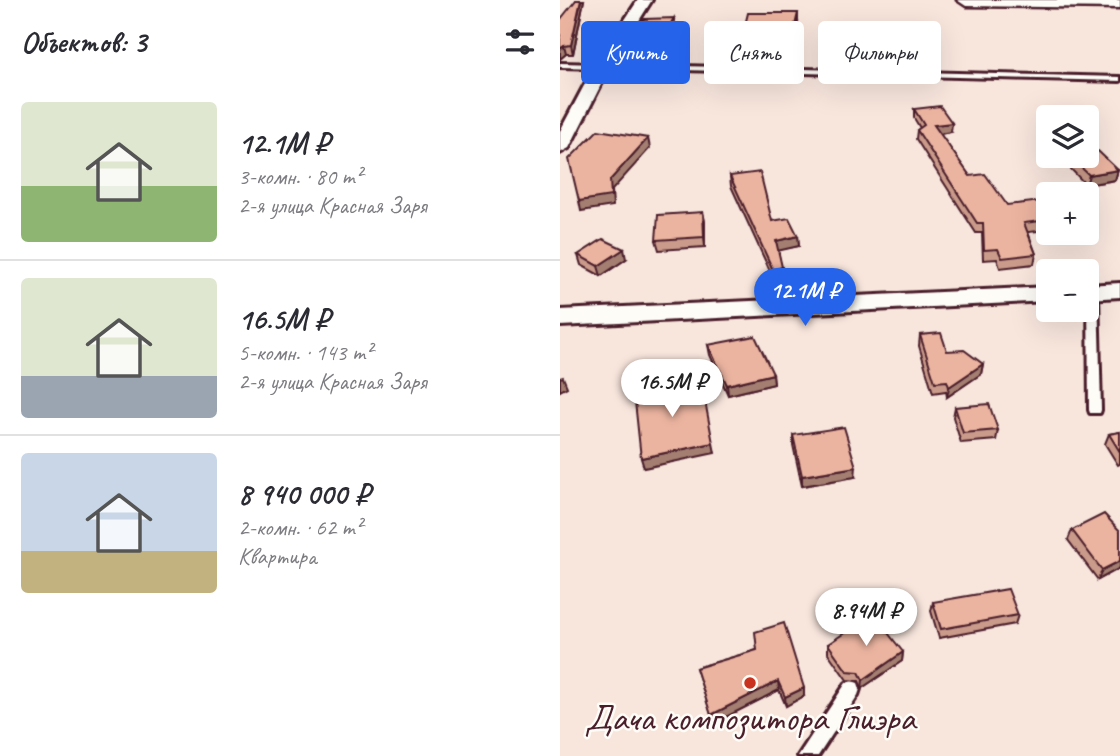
<!DOCTYPE html>
<html lang="ru">
<meta charset="utf-8">
<style>
:root{--surface:#fff;--page:#f7f7f7;--text:#2b2b33;--muted:#7c7c81;--line:#e1e1e2;--accent:#2563eb}
body{margin:0;font-family:Caveat,sans-serif;background:var(--page);color:var(--text);height:100vh;display:flex;flex-direction:column;font-size:26px;white-space:nowrap}
*{box-sizing:border-box;margin:0}
p{font-size:23px;color:var(--muted)}
.icon{flex:none;width:38px;height:38px;fill:none;stroke:currentColor;stroke-width:2;stroke-linecap:round;stroke-linejoin:round}
.map{position:relative;flex:1;overflow:hidden}
.drawer{display:flex;flex-direction:column;background:var(--surface);width:560px}
.drawer>*{flex:none}
.guide{position:absolute;left:21px;top:21px;width:434px;height:63px;display:flex;gap:14px}
.controls{position:absolute;left:476px;top:105px;display:grid;gap:14px}
.controls a{display:grid;place-items:center;width:63px;height:63px;border-radius:7px;background:var(--surface);box-shadow:0 7px 28px #0002;font-size:35px}
.price{position:absolute;translate:-50% -60px;padding:0 16px;border-radius:24px;background:#fff;color:#222;font-size:23px;line-height:46px;filter:drop-shadow(0 2px 4px #0008)}
.price::after{content:'';position:absolute;left:50%;top:42px;width:21px;height:16px;margin-left:-10px;background:inherit;clip-path:polygon(0 0,100% 0,50% 100%)}
.price.current{background:var(--accent);color:#fff}
ul{padding:0;list-style:none}
li{display:flex;align-items:center;gap:21px;height:175px;padding:0 21px}
li+li{border-top:2px solid var(--line)}
li span{display:grid;place-items:center;flex:none;width:196px;height:140px;border-radius:7px;color:#555}
li>.icon{margin-inline-start:auto}
span .icon{width:84px;height:84px;fill:#fffc;stroke-width:1}
li b{font-size:30px}
h2{display:flex;justify-content:space-between;align-items:center;height:84px;padding:0 21px;font-size:30px}
.tag{padding:0 24px;border-radius:7px;background:var(--surface);box-shadow:0 7px 28px #0002;font-size:24px;line-height:63px}
.tag.current{background:var(--accent);color:#fff}
main{display:flex;flex:1;min-height:0}
.map>svg:first-child{display:block}
</style>
<main>
<section class="drawer">
<h2>Объектов: 3<svg class="icon" aria-label="filters" viewBox="0 0 24 24"><path d="M4 7h16M4 17h16"/><circle cx="9" cy="7" r="2"/><circle cx="15" cy="17" r="2"/></svg></h2>
<ul>
<li><span style="background:linear-gradient(#dfe7d0 60%,#8fb573 0)"><svg class="icon" aria-label="home" viewBox="0 0 24 24"><path d="M3 11l9-7 9 7M6 9v11h12V9"/></svg></span><div><b>12.1M ₽</b><p>3-комн. · 80 m²</p><p>2-я улица Красная Заря</p></div></li>
<li><span style="background:linear-gradient(#dfe7d0 70%,#9aa5b1 0)"><svg class="icon" aria-label="home" viewBox="0 0 24 24"><path d="M3 11l9-7 9 7M6 9v11h12V9"/></svg></span><div><b>16.5M ₽</b><p>5-комн. · 143 m²</p><p>2-я улица Красная Заря</p></div></li>
<li><span style="background:linear-gradient(#c9d6e8 70%,#c2b280 0)"><svg class="icon" aria-label="home" viewBox="0 0 24 24"><path d="M3 11l9-7 9 7M6 9v11h12V9"/></svg></span><div><b>8 940 000 ₽</b><p>2-комн. · 62 m²</p><p>Квартира</p></div></li>
</ul>
</section>
<div class="map">
<svg width="560" height="756" viewBox="0 0 560 756">
<rect width="100%" height="100%" fill="#f8e6dd"/>
<filter id="ink" filterUnits="userSpaceOnUse"><feTurbulence type="fractalNoise" baseFrequency=".0143" numOctaves="2"/><feDisplacementMap in="SourceGraphic" scale="14" xChannelSelector="R" yChannelSelector="G"/><feConvolveMatrix kernelMatrix="1 2 1 2 8 2 1 2 1" color-interpolation-filters="sRGB"/></filter>
<g filter="url(#ink)">
<g fill="none" stroke-linecap="round" stroke-linejoin="round">
<g stroke="#4a1f2b" stroke-width="6">
<g id="lane">
<polygon points="0,63 560,77 560,81 0,67"/>
<polygon points="533,288 538,292 541,410 540,413 530,413 529,410 528,292"/>
<polygon points="292,681 298,683 300,689 298,695 258,756 238,756 286,683"/>
</g>
</g>
<g stroke="#4a1f2b" stroke-width="6">
<g id="street">
<polygon points="78,0 92,0 51,65 9,148 0,153 0,131 35,65"/>
<polygon points="560,283 560,297 527,299 527,285"/>
<polygon points="488,287 488,301 0,326 0,310"/>
</g>
</g>
<g stroke="#4a1f2b" stroke-width="5">
<polygon id="secondary" points="397,0 560,0 560,8 406,6"/>
</g>
<use href="#lane" fill="#fdfcf7" fill-rule="evenodd"/>
<use href="#street" fill="#fdfcf7" fill-rule="evenodd"/>
<use href="#secondary" fill="#fdfcf7" fill-rule="evenodd"/>
</g>
<g fill="#ca9b8a" stroke="#4a1f2b" stroke-width="2">
<polygon points="16,0 24,0 13,54 6,54 0,59"/>
<polygon points="238,22 230,58 180,57 179,49"/>
<polygon points="115,27 99,54 69,52 68,44"/>
<polygon points="354,109 391,132 380,134 410,176 447,205 488,212 488,230 468,232 476,254 474,264 440,268 437,259 423,260 422,233 416,233 356,139 357,130 360,128 354,118"/>
<polygon points="509,156 558,170 555,180 526,185 507,165"/>
<polygon points="170,176 212,221 238,236 239,246 218,250 223,277 214,280 171,186"/>
<polygon points="143,212 145,222 145,247 99,250 96,240"/>
<polygon points="18,255 66,259 41,276 21,265"/>
<polygon points="360,335 387,351 423,364 421,374 387,397 386,391 373,393 359,346"/>
<polygon points="148,345 213,374 214,384 168,395 150,355"/>
<polygon points="395,407 438,430 436,440 401,443 393,417"/>
<polygon points="560,432 560,464 558,465 545,444 549,434"/>
<polygon points="233,435 295,477 242,486 233,445"/>
<polygon points="512,530 560,531 560,568 538,580 508,540"/>
<polygon points="373,602 458,615 455,624 379,638 371,611"/>
<polygon points="268,644 343,652 342,661 302,688 299,681 287,680 268,653"/>
<polygon points="197,650 244,696 226,706 219,690 154,723 136,668"/>
</g>
<g fill="#a47e70" stroke="#4a1f2b" stroke-width="2">
<polygon points="21,0 24,0 13,54 11,45"/>
<polygon points="238,13 238,22 230,58 229,50"/>
<polygon points="114,18 115,27 99,54 98,45"/>
<polygon points="4,46 6,54 0,59 0,49"/>
<polygon points="392,123 391,132 373,135 374,125"/>
<polygon points="88,138 90,148 52,190 53,206 21,211 19,201 50,180"/>
<polygon points="558,170 555,180 526,185 529,175"/>
<polygon points="143,212 145,222 145,247 144,237"/>
<polygon points="238,236 239,246 217,251 216,241"/>
<polygon points="64,249 66,259 41,276 38,266"/>
<polygon points="222,267 223,277 214,280 213,270"/>
<polygon points="423,364 421,374 387,397 389,387"/>
<polygon points="213,374 214,384 168,395 167,385"/>
<polygon points="3,377 7,387 0,391 0,378"/>
<polygon points="153,443 155,453 84,468 81,458"/>
<polygon points="296,467 295,477 242,486 242,476"/>
<polygon points="560,561 560,568 538,580 542,570"/>
<polygon points="343,652 342,661 302,688 303,680"/>
<polygon points="218,681 219,690 154,723 151,715"/>
<polygon points="244,688 244,696 226,706 225,697"/>
</g>
<g fill="#ebb4a0" stroke="#4a1f2b" stroke-width="2">
<polygon points="16,0 21,0 11,45 4,46 0,49 0,20"/>
<polygon points="188,13 238,13 229,50 179,49"/>
<polygon points="114,18 98,45 68,44 84,19"/>
<polygon points="380,106 392,123 374,125 410,176 425,174 447,205 481,201 488,212 488,220 464,223 476,254 442,258 438,249 424,250 423,223 417,223 357,130 364,125 354,109"/>
<polygon points="38,130 88,138 50,180 51,196 19,201 9,159"/>
<polygon points="538,151 558,170 529,175 509,156 527,156 527,153"/>
<polygon points="200,172 212,221 229,218 238,236 216,241 222,267 213,270 170,176"/>
<polygon points="143,212 144,237 96,240 98,215"/>
<polygon points="43,239 64,249 38,266 18,255"/>
<polygon points="381,333 387,351 404,350 423,364 389,387 387,381 375,382 360,335"/>
<polygon points="195,336 213,374 167,385 148,345"/>
<polygon points="141,380 153,443 81,458 74,392"/>
<polygon points="429,404 438,430 403,433 395,407"/>
<polygon points="284,427 296,467 242,476 233,435"/>
<polygon points="560,432 560,452 549,434"/>
<polygon points="544,514 560,531 560,561 542,570 512,530"/>
<polygon points="448,589 458,615 381,629 373,602"/>
<polygon points="313,614 343,652 303,680 299,672 287,671 268,644"/>
<polygon points="224,623 244,688 225,697 218,681 151,715 136,668 197,650 195,632"/>
</g>
</g>
<circle fill="#c8321e" stroke="#fdfcf7" stroke-width="2.5" cx="190" cy="683" r="7"/>
<g text-anchor="middle" dominant-baseline="central" stroke-width="5" stroke-linejoin="round" paint-order="stroke">
<g font-size="37" fill="#4a1f2b" stroke="#fdfcf7">
<text x="190" y="717">Дача композитора Глиэра</text>
</g>
</g>
</svg>
<div class="controls">
<a><svg class="icon" aria-label="layers" viewBox="0 0 24 24"><path d="M12 4l9 5-9 5-9-5zM3 14l9 5 9-5"/></svg></a>
<a>+</a>
<a>−</a>
</div>
<b class="price current" style="left:245px;top:328px">12.1M ₽</b>
<b class="price" style="left:112px;top:419px">16.5M ₽</b>
<b class="price" style="left:306px;top:648px">8.94M ₽</b>
<div class="guide">
<a class="tag current">Купить</a>
<a class="tag">Снять</a>
<a class="tag">Фильтры</a>
</div>
</div>
</main>
